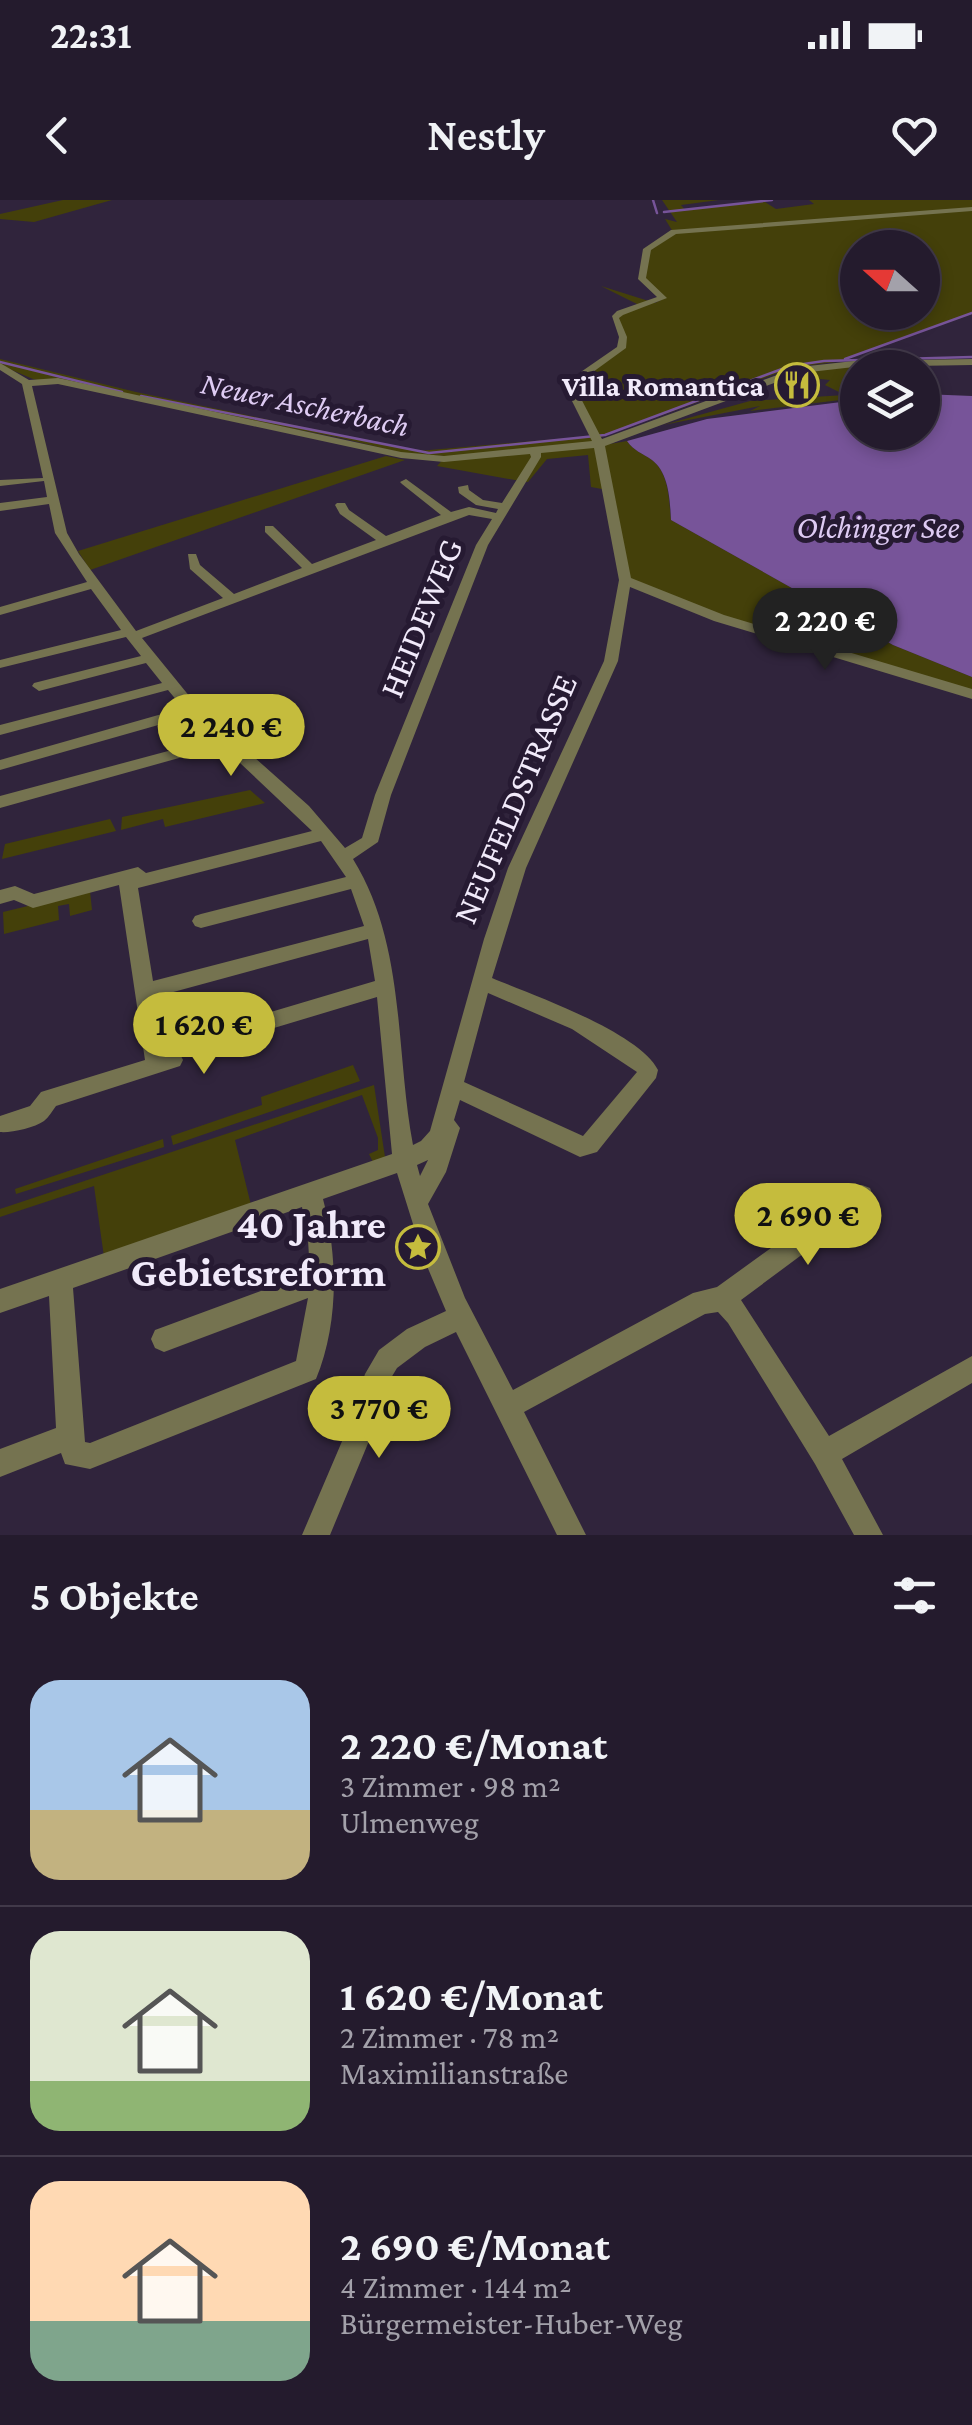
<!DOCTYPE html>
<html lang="de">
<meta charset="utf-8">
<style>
:root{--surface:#241b2d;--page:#2c2435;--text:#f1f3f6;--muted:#a3a1aa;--line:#413949;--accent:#c5bc3d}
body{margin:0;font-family:"Crimson Pro",serif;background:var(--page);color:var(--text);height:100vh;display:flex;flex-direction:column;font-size:38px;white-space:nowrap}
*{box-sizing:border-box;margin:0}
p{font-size:32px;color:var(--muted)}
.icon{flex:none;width:55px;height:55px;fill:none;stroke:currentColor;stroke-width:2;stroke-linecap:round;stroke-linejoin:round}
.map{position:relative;height:1335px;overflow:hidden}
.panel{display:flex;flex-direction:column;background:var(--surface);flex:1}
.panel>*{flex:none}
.needle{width:65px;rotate:291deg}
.fabs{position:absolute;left:840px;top:30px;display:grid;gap:20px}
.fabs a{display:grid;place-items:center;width:100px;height:100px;border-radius:50%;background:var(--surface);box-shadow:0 5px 15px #0003,0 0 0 2px var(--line);font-size:50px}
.price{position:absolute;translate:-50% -85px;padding:0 22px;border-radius:35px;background:var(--accent);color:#111;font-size:32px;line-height:65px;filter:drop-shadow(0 2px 5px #0008)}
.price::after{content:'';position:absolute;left:50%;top:60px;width:30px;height:22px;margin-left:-15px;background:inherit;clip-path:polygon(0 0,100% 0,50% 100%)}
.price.selected{background:#222;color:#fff}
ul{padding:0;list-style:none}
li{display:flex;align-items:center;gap:30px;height:250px;padding:0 30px}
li+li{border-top:2px solid var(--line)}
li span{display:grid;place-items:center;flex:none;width:280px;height:200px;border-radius:30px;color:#555}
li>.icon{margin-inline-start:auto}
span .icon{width:120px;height:120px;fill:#fffc;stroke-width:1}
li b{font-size:42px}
h2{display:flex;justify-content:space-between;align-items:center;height:120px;padding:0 30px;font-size:42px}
.status{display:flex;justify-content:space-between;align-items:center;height:70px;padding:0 50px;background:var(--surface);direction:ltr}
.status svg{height:28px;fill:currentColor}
header{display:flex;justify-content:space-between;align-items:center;height:130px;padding:0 30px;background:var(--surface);font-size:45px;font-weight:600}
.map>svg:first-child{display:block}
</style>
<div class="status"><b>22:31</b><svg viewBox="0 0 49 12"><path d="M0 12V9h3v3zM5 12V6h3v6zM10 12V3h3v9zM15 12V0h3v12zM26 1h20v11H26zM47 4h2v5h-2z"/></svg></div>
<header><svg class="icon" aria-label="back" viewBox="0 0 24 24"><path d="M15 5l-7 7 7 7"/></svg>Nestly<svg class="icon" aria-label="heart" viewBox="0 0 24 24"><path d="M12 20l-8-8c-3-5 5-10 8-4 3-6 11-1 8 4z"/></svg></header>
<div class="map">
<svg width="972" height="1335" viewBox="0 0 972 1335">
<rect width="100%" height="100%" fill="#30243c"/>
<g fill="#44400a" fill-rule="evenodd">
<polygon points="63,0 112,0 34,22 0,19 0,14"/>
<path d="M662,0H719L681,5L685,10L765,2L776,9L814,4L809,0H972V114L836,162L794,167L596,239L573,184L621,148L616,118L639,105L601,86L655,103L663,99L645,84L647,49L673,32L665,19L677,22ZM858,48H922V112H858Z"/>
<path d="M0,159L136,192L418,251L592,236L610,244L627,241C634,251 642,253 652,260C669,273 669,300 671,320L893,445L972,477V494L719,418L625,380L607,290L591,287L588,255L547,259L528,282L520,281L437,266L446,256L411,255L341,238L33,179L0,165Z"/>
<polygon points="864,164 867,167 858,168 857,198 750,211 760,206 663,225 750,201 845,195 825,185 830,180 820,179 817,182 800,172"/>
<polygon points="386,256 405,260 90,370 78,351"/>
<polygon points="250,590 265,603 165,627 163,619 121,630 122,617"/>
<polygon points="110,619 116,631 2,659 5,644"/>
<polygon points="90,691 92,710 70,716 69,704 58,706 59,720 4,734 3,712"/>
<polygon points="353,865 360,881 173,945 171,936 262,905 261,897"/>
<polygon points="374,885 385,957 373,962 369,954 378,950 378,938 362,895 235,940 251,1005 104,1057 94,986 0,1017 0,1009"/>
<polygon points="163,939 164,947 16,994 15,989"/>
</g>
<path fill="#775499" d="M923,194L972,196V477L893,445L671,320C670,300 669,273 652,260C642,253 634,251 627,241L707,219L857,200L858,232H922Z"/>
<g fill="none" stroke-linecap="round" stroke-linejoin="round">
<g stroke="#775499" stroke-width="2.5">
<polyline points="653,0 657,13"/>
<polyline points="664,12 772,0"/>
<polyline points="845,159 972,113"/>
<polyline points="0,162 122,192"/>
<polyline points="141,196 429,253 605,235 790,166 824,161 972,157"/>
</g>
<path fill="#757350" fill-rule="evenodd" d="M972,7V11L676,34L651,50L646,78L667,98L623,115L619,118L627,137L626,148L582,180L576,189L602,239L799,167L854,161L972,159V165L854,167L801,173L605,246L631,378L724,415L972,489V499L714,421L630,387L618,461L526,668L492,778C533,795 639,832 658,870L656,878L597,952L580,957L460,900L454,920L460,928L446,972L428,1004L465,1098L513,1190L693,1093L717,1087L854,988L862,985L870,988L873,996L870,1004L741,1100L829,1236L972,1156V1183L842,1259L883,1335H854L815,1264L728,1123L718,1112L705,1114L524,1212L586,1335H557L456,1132L425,1147L397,1168L385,1188L369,1241L330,1335H302L343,1239L365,1174L379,1150L407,1129L446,1111L424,1059L397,973L323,999C338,1057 339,1123 316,1179L90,1269L65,1264L61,1253L0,1277V1249L56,1228L49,1096L0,1113V1089L392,954L377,797L181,856L183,860L180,866L56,906C52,911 49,917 44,921C34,928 11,933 0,932V916L30,906L41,892L145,860L119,685L33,708L14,700L0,704V690L15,686L34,694L138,667L146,673L312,631L222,546L0,608V596L213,539L190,516L0,570V560L183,508L168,490L0,535V525L162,483L146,463L39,491L32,486L34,483L141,456L126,437L0,468V460L121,430L91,389L0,415V407L87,382L55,333L49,304L0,311V303L47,297L44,281L0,286V280L43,278L22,184L0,170V163L29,180L58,178L401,252L444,256L592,241L566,189L575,176L617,147L619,137L612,116L617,111L657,97L638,79L643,49L671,30ZM58,184L401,258L444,262L530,254L531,257L502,303L483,300L469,290L468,285L458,287L459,293L476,305L498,309L496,313L469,307L451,312L406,279L400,282L402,284L441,315L386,336L349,310L345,303H337L335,305L340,314L376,340L312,364L273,326H265V332L302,368L234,394L200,365L196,354H188L190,369L223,398L136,431L79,354L67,333L32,186ZM594,248L619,380L604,461L508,668L484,739L430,931L421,941L413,945C395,849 406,745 353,659L378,642L391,595L488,345L541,257V253ZM469,315L492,319L476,345L375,595L362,638L345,648L309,606L199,508L142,438ZM321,641L346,677L201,714L195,716L192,721L195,726L201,728L351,689L364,726L153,781L138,688ZM368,739L375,781L163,844L155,797ZM488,793L572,829L637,872L583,936L464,882ZM428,960L420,976L417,965ZM302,1007L308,1040L310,1073L155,1130L151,1139L155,1148L164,1152L308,1098L296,1161L90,1243L85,1242L73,1088Z"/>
</g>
<defs>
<g id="restaurant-ring" transform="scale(2.25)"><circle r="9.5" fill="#261a32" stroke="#c5bc3d" stroke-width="1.5"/><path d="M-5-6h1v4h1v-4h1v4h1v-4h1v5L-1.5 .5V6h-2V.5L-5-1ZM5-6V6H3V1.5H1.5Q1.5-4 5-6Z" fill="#c5bc3d"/></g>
<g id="sight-ring" transform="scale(2.25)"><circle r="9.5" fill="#261a32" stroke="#c5bc3d" stroke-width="1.5"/><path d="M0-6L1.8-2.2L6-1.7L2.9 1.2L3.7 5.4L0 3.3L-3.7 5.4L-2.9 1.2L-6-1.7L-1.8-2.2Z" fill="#c5bc3d"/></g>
</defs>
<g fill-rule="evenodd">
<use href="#restaurant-ring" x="797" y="185"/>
<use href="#sight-ring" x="418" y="1047"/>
</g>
<g text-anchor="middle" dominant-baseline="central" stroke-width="10" stroke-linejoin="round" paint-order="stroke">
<g font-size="30" font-weight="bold" fill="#f1eafa" stroke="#261a32" text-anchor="end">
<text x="764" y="185">Villa Romantica</text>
</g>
<g font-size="32" font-style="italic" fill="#decbf3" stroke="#261a32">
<text transform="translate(305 204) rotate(12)">Neuer Ascherbach</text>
<text x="878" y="327">Olchinger See</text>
</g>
<g font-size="35" fill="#f1eafa" stroke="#261a32">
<text transform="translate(421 418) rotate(-68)">HEIDEWEG</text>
<text transform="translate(515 599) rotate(-67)">NEUFELDSTRASSE</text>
</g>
<g font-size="42" font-weight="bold" fill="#f1eafa" stroke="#261a32" text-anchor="end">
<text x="386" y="1023">40 Jahre<tspan x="386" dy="48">Gebietsreform</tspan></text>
</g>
</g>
</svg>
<div class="fabs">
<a><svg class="needle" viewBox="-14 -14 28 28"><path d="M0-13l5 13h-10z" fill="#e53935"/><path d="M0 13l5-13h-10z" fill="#a3a1aa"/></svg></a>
<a><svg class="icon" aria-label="layers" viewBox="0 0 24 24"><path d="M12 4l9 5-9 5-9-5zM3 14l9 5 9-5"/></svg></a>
</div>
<b class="price selected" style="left:825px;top:473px">2 220 €</b>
<b class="price" style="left:231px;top:579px">2 240 €</b>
<b class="price" style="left:204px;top:877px">1 620 €</b>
<b class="price" style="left:808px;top:1068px">2 690 €</b>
<b class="price" style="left:379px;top:1261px">3 770 €</b>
</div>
<section class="panel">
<h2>5 Objekte<svg class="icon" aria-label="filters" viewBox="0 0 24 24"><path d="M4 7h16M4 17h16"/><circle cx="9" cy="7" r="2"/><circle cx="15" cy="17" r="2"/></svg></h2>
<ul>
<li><span style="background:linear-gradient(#a9c7e8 65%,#c2b280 0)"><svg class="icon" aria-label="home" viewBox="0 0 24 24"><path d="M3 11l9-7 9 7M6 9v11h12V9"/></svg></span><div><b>2 220 €/Monat</b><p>3 Zimmer · 98 m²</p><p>Ulmenweg</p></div></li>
<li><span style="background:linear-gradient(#dfe7d0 75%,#8fb573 0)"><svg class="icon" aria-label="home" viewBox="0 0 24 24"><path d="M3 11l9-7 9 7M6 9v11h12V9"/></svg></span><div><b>1 620 €/Monat</b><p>2 Zimmer · 78 m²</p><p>Maximilianstraße</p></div></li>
<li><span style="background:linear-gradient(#ffd9b3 70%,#7fa58c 0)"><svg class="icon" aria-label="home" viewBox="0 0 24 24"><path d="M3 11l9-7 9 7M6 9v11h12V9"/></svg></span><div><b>2 690 €/Monat</b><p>4 Zimmer · 144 m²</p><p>Bürgermeister-Huber-Weg</p></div></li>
</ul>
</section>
